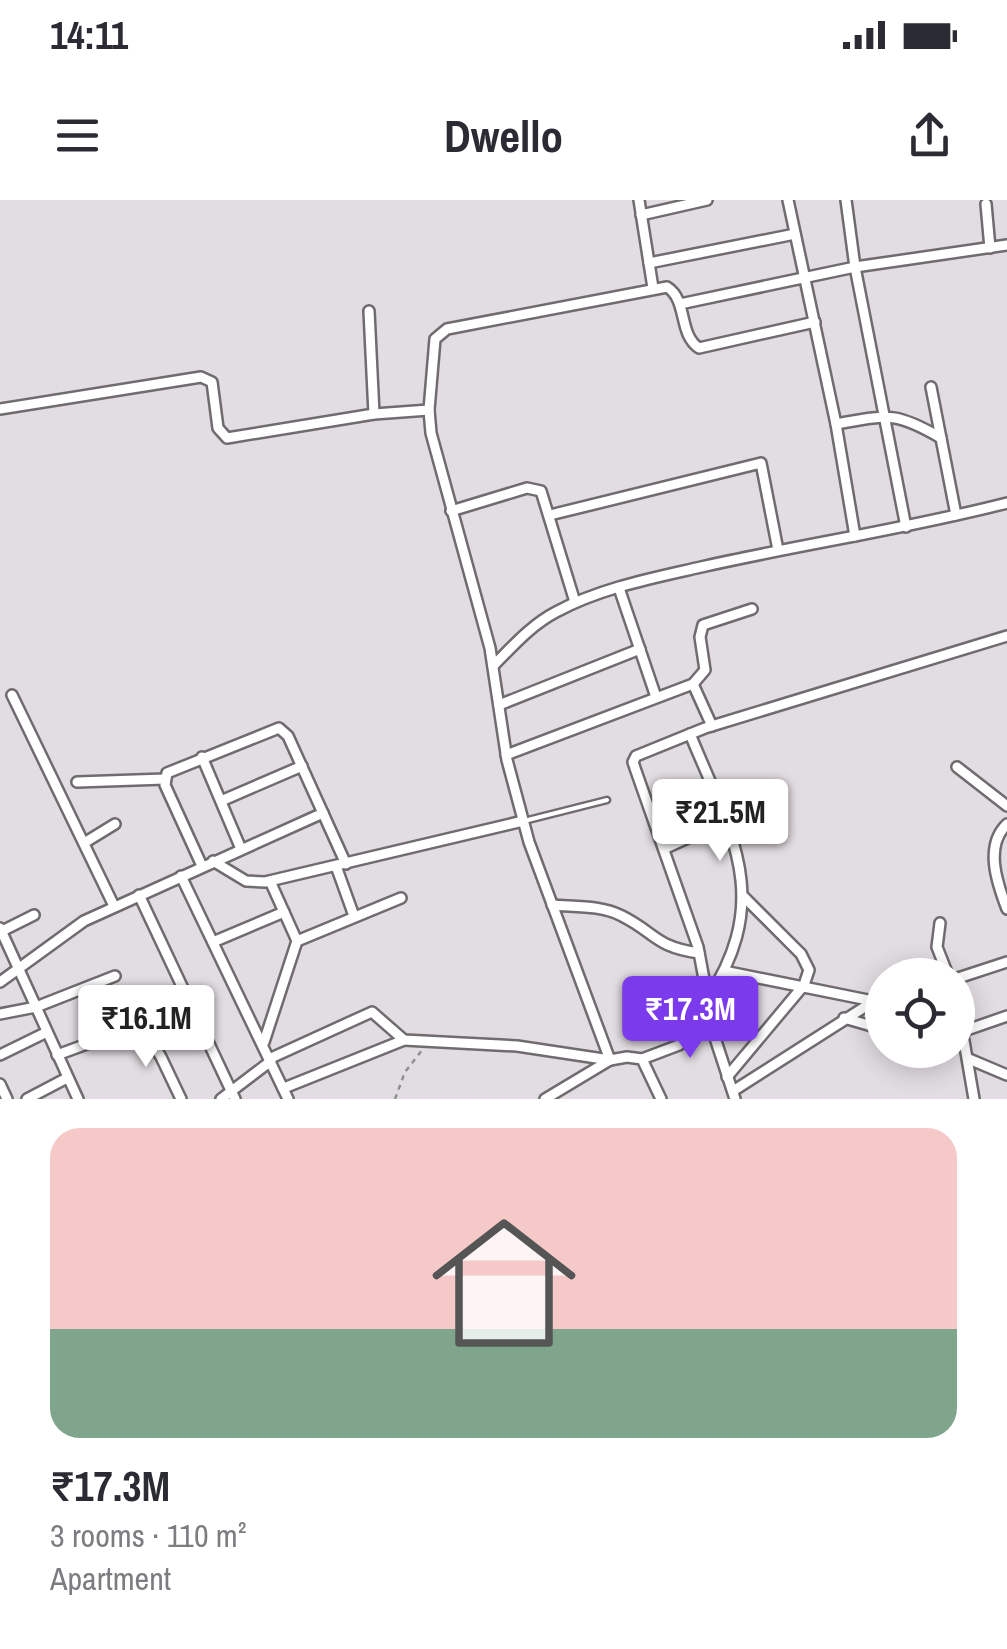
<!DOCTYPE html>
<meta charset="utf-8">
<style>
:root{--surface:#fff;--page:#f7f7f7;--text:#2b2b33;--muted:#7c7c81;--line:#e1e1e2;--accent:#7c3aed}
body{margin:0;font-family:"Archivo Narrow",sans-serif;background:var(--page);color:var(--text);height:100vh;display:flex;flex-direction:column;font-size:38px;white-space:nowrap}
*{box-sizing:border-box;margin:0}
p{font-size:32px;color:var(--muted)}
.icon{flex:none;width:55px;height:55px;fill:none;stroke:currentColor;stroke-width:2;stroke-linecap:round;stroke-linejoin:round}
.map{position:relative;height:899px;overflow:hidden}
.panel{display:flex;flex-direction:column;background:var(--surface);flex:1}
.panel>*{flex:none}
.controls{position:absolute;left:865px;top:758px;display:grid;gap:20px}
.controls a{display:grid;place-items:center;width:110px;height:110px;border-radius:50%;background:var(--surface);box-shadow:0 5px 25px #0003;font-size:50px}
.price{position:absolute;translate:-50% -85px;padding:0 22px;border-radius:10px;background:#fff;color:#222;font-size:32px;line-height:65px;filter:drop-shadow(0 2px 5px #0008)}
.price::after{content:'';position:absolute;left:50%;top:60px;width:30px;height:22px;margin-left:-15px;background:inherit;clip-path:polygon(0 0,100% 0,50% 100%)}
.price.on{background:var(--accent);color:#fff}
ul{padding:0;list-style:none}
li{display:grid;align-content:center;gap:20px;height:530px;padding:0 50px}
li+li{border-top:2px solid var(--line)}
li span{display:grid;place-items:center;height:310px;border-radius:30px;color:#555}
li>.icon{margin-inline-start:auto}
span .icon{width:180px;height:180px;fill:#fffc;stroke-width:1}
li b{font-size:42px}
.status{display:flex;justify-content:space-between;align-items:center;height:70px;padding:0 50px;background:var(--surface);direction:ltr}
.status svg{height:28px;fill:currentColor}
header{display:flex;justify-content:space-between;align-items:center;height:130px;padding:0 50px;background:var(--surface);font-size:45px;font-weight:700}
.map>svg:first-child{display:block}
</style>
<div class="status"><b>14:11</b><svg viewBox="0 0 49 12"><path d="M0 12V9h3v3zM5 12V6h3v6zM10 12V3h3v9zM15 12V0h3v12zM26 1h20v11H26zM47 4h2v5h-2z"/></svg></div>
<header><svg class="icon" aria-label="menu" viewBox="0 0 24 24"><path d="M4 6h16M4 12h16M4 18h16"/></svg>Dwello<svg class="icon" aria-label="share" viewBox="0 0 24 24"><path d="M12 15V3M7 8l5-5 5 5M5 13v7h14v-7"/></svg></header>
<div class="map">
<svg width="1007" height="899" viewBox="0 0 1007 899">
<rect width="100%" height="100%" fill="#e2dde2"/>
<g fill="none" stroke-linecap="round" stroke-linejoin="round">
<g stroke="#6f6b6f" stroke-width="9">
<polyline id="lane" points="524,621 607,600"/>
</g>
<g stroke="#6f6b6f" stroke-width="14">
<g id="street">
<polyline points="639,0 653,88"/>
<polyline points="788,0 836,224 855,336"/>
<polyline points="846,0 855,67 906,327"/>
<polyline points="986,4 990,48"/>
<polyline points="641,15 707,0"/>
<polyline points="649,63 795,34"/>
<polyline points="680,104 855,67 1007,45"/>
<polyline points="369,111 374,214"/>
<polyline points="931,187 956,315"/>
<polyline points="0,209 201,177 212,182 218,228 227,238 374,214 429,210"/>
<path d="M836,224C887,215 895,211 941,238"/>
<polyline points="451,311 527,288 541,291 575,402"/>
<polyline points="550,315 761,263 778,350"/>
<polyline points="619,388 656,497"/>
<path d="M493,466C512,447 531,425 556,412C600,388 653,378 701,367C803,344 906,329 1007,303"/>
<polyline points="693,484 712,526"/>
<polyline points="12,495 114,706"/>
<polyline points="499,505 640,449"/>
<path d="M690,534C731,634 774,698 707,800"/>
<polyline points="506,555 693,484 705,470 700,437 703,425 752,409"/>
<polyline points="202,557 241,649"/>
<polyline points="957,567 1007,606"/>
<polyline points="77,582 165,579"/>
<polyline points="221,601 302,566"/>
<path d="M1007,624C984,646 997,683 1007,709"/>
<polyline points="84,643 115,624"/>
<polyline points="664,649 725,621"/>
<polyline points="213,661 246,681 265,682 523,621"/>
<polyline points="202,666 165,585 167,573 279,528 288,536 346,664"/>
<polyline points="336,666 354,716"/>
<polyline points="181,676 288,899"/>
<polyline points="139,695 235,899"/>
<path d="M552,705C575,707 601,705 622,716C656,733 655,747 699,753"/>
<polyline points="940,723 937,747 948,775"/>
<polyline points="0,728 78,899"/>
<polyline points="0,732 34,715"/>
<polyline points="297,741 401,698"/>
<polyline points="213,742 284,712"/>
<polyline points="724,771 873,801"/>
<polyline points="958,778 1007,762"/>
<polyline points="0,782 84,721 323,613"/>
<polyline points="958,806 974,899"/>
<polyline points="0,814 36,807 115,776"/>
<polyline points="844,818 882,829"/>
<polyline points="141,824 161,857 181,899"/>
<polyline points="964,831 1007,816"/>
<polyline points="264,842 297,741 270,681"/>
<polyline points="0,855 47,832"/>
<polyline points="57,855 141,824 191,799"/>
<polyline points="271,858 372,812 404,840 517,846 610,860"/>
<polyline points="642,859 679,845 710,817"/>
<polyline points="969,859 1007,875"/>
<polyline points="727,877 804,785 809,770 801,754 743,696"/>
<polyline points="0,884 7,899"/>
<polyline points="284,888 404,840"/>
<polyline points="733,891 882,796"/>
<polyline points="27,899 67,878"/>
<polyline points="221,899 271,861"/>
<polyline points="545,899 610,860"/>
<path d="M661,899L642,859L627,857L610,860L529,642L507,560L490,448L431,233L429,210L435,139L447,129L667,87C688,100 678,134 699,148L815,122"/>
<polyline points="735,899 715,838 698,747 636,571 633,562 636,556 705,528 1007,436"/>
</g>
</g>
<polyline stroke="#918e91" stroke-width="2.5" stroke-dasharray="5 5" stroke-linecap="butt" points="395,899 405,872 423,849"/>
<use href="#lane" stroke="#fff" stroke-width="4"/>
<use href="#street" stroke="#fff" stroke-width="9"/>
</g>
</svg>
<div class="controls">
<a><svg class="icon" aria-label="locate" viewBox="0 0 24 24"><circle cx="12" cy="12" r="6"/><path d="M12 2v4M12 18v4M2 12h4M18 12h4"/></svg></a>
</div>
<b class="price" style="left:720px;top:664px">₹21.5M</b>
<b class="price on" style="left:690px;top:861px">₹17.3M</b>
<b class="price" style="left:146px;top:870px">₹16.1M</b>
</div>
<section class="panel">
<ul>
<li><span style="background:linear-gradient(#f6c9c9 65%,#7fa58c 0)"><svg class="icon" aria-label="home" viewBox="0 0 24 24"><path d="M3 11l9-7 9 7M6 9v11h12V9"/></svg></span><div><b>₹17.3M</b><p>3 rooms · 110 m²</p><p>Apartment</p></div></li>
</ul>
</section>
